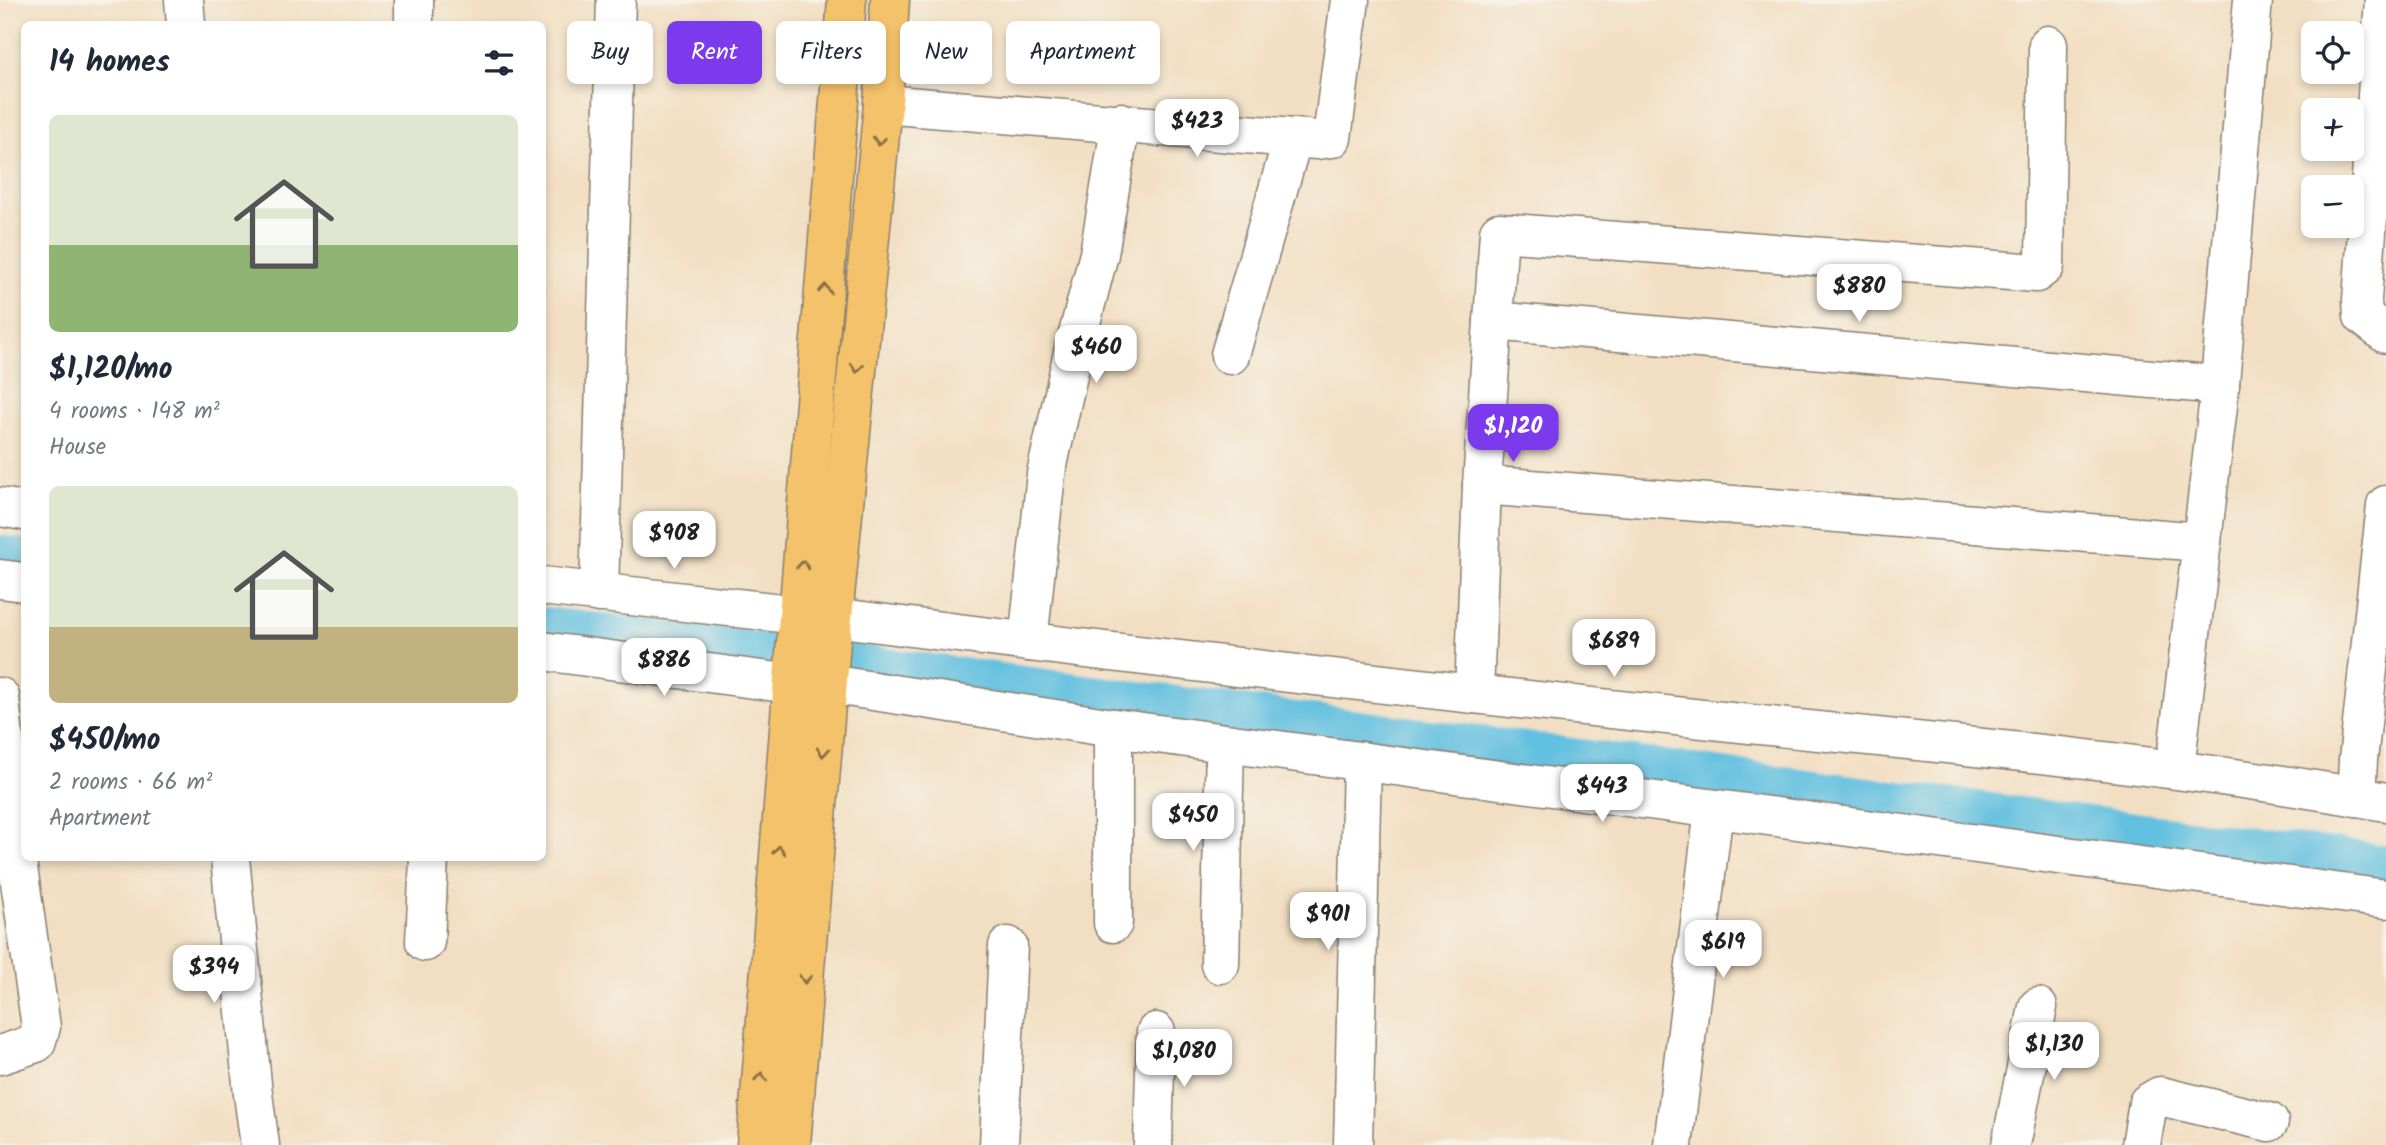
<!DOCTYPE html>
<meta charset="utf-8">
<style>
:root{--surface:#fff;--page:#f6f6f7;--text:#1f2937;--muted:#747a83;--accent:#7c3aed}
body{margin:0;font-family:Kalam,sans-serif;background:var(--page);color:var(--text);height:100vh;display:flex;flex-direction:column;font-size:26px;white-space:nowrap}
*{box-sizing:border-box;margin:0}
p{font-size:23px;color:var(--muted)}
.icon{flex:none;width:38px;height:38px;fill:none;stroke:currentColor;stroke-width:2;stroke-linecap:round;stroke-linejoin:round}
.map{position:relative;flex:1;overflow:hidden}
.panel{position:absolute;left:21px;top:21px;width:525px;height:840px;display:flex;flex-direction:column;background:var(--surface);border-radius:10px;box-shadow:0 4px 10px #0003}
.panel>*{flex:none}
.guide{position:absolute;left:567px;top:21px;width:665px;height:63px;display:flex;gap:14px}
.fabs{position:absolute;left:2301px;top:21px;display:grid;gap:14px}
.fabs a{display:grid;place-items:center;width:63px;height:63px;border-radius:10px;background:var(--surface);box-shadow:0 4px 10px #0003;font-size:35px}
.price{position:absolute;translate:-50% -60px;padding:0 16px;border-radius:14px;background:#fff;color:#222;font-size:23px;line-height:46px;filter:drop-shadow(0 2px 4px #0008)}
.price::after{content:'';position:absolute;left:50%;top:42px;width:21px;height:16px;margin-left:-10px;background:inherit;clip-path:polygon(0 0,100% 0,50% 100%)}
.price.selected{background:var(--accent);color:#fff}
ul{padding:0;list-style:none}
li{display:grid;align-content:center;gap:14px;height:371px;padding:0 28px}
li span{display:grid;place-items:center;height:217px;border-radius:10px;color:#555}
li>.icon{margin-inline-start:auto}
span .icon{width:126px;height:126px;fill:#fffc;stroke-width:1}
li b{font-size:30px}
h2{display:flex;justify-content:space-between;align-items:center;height:84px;padding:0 28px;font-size:30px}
.pill{padding:0 24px;border-radius:10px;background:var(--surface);box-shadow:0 4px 10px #0003;font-size:24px;line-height:63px}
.pill.selected{background:var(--accent);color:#fff}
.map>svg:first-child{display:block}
</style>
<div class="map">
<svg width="2386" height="1145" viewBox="0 0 2386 1145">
<rect width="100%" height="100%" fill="#f7f3e8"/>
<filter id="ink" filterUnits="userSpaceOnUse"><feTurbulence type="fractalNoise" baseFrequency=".0143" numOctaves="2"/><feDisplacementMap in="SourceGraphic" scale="14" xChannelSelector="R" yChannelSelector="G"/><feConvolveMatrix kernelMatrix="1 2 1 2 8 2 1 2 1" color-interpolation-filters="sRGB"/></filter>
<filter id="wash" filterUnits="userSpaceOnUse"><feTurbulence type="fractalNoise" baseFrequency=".00686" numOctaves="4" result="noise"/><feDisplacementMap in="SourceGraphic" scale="28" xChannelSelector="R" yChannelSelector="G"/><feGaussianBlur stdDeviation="1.57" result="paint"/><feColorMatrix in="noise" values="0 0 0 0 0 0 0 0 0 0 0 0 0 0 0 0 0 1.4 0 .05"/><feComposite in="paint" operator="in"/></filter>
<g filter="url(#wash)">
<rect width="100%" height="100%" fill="#f2dfc3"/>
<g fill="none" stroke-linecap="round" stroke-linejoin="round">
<g stroke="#62c0e0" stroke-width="40">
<polyline points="0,555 24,559"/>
<polyline points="542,627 757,651 2386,865"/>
</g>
</g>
</g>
<g filter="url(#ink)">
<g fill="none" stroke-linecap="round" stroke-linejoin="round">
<g stroke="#877e70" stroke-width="41">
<g id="minor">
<polyline points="184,0 186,24"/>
<polyline points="2384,0 2362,300 2363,316 2386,334"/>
<polyline points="414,24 414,0"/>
<polyline points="883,104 1317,140 1332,138 1350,0"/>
<polyline points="1493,321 2220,385"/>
<polyline points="1230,355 1293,138"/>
<polyline points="1482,485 2202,542"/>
<polyline points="0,507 24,511"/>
<polyline points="0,579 24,582"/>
<polyline points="542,586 799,615"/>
<polyline points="599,593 616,0"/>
<path d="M833,617C1132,656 1431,690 1731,722C1950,745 2169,763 2386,802"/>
<polyline points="1028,642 1046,474 1072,357 1099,254 1121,122"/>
<polyline points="542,651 792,684"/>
<polyline points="828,684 1113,728 2386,899"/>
<polyline points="1474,694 1482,485 1499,232 2036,273 2045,266 2048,45"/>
<polyline points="0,697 13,833 41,1027 36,1043 0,1055"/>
<polyline points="1113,728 1113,923"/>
<polyline points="2175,769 2218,406 2253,0"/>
<polyline points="2356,797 2358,760 2386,505"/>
<polyline points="230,858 253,1094 260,1145"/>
<polyline points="425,942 429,858"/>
<polyline points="1220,964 1225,743"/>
<polyline points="999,1145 1008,946"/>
<polyline points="1153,1145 1156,1032"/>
<polyline points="1353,1145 1362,761"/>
<polyline points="1673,1145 1714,809"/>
<polyline points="2011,1145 2038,1007"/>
<polyline points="2141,1145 2148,1103 2160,1096 2269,1122"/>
</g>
</g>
<g stroke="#877e70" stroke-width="41">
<g id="major">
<polyline points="756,1145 847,0"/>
<polyline points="791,1145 833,617 883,104 890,0"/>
</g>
</g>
<use href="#minor" stroke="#fff" stroke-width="38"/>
<use href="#major" stroke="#f4c26a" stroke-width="38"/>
</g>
<defs><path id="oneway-chevron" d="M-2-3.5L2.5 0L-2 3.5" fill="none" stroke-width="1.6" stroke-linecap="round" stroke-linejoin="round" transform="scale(1.75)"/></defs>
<g stroke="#886f43">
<use href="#oneway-chevron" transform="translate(879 141) rotate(96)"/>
<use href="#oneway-chevron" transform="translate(825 289) rotate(-85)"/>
<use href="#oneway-chevron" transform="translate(857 368) rotate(96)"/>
<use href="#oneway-chevron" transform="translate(803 565) rotate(-85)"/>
<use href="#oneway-chevron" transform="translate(823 752) rotate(95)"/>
<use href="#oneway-chevron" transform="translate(779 850) rotate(-85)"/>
<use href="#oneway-chevron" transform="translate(805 979) rotate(95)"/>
<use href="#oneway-chevron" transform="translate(761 1077) rotate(-85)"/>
</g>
</g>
</svg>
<div class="fabs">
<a><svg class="icon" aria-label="locate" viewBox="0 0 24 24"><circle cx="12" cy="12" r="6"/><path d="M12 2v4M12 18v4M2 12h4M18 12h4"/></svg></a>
<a>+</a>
<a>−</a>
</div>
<b class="price" style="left:1197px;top:159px">$423</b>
<b class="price" style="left:1859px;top:324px">$880</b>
<b class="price" style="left:1096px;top:385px">$460</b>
<b class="price selected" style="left:1513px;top:464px">$1,120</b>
<b class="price" style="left:674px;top:571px">$908</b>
<b class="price" style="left:1614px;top:679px">$689</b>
<b class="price" style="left:664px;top:698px">$886</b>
<b class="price" style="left:1602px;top:824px">$443</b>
<b class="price" style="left:1193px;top:853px">$450</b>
<b class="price" style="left:1328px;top:952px">$901</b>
<b class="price" style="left:1723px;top:980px">$619</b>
<b class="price" style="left:214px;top:1005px">$394</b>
<b class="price" style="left:2054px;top:1082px">$1,130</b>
<b class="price" style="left:1184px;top:1089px">$1,080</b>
<div class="guide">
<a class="pill">Buy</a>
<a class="pill selected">Rent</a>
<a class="pill">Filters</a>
<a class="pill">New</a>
<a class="pill">Apartment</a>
</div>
<section class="panel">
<h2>14 homes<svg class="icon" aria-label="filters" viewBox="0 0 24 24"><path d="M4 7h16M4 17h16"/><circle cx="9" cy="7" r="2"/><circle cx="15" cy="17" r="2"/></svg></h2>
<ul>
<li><span style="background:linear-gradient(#dfe7d0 60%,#8fb573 0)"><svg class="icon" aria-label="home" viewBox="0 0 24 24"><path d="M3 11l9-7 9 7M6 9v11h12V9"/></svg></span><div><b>$1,120/mo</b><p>4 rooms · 148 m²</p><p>House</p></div></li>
<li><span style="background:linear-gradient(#dfe7d0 65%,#c2b280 0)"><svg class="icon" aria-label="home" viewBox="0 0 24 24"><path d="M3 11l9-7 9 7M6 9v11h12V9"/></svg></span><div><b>$450/mo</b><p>2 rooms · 66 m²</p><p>Apartment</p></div></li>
</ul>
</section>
</div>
